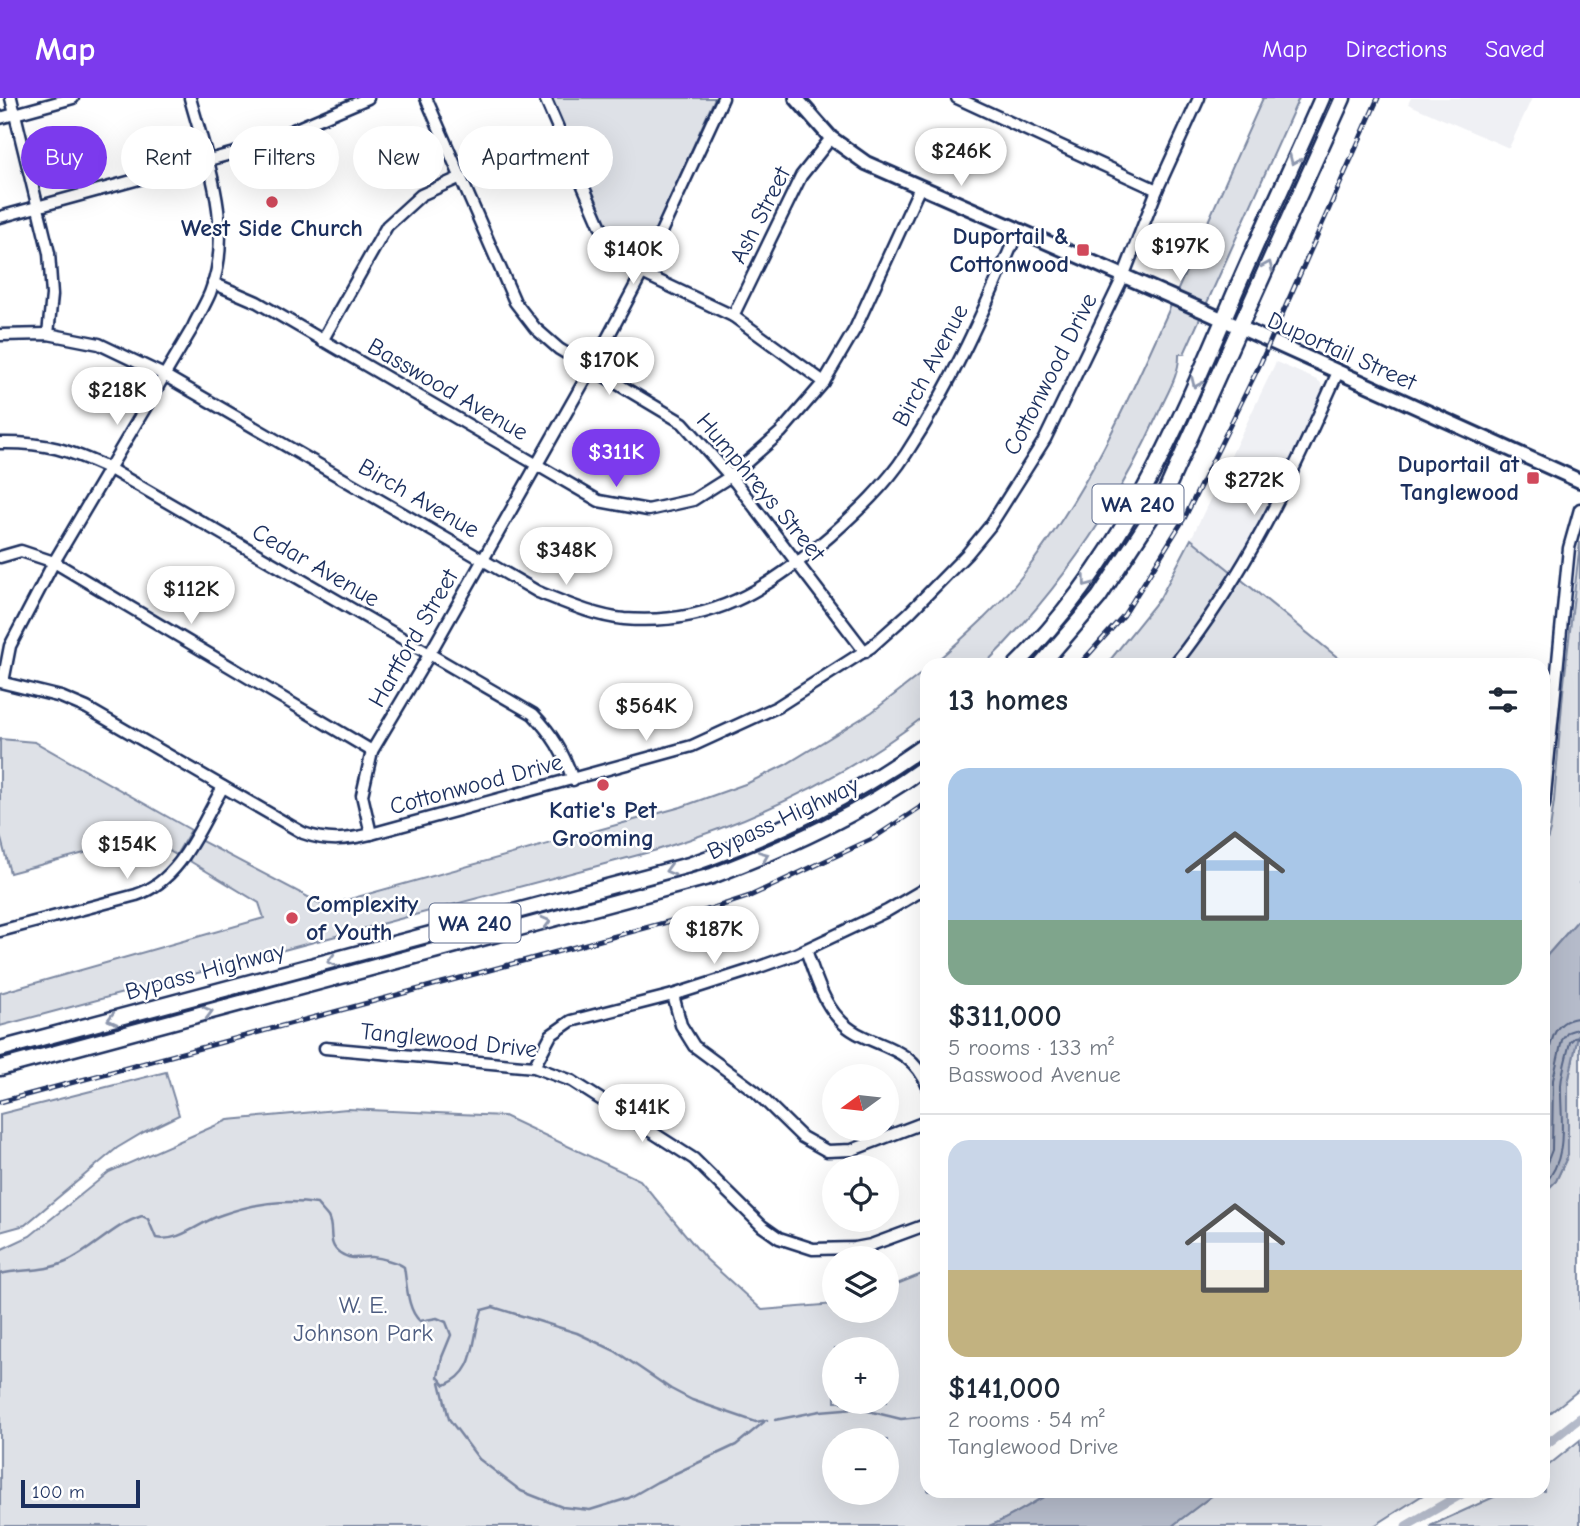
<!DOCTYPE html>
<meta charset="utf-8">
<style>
:root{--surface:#fff;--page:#f6f6f7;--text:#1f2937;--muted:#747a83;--line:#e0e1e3;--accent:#7c3aed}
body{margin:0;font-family:"Comic Neue",sans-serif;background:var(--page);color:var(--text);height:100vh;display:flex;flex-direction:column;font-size:26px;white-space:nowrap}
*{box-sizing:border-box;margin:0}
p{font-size:23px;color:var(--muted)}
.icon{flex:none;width:38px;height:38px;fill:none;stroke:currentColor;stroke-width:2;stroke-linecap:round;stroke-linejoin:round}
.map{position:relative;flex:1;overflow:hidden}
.sheet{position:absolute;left:920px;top:560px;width:630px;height:840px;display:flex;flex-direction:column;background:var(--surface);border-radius:21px;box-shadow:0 7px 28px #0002}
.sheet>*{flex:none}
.top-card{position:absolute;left:21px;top:28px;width:665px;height:63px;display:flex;gap:14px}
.needle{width:46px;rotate:255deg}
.buttons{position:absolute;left:822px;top:966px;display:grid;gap:14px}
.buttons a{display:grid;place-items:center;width:77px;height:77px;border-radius:50%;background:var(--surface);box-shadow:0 7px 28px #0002;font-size:35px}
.scale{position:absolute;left:21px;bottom:18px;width:119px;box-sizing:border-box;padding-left:7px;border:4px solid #1b2f5e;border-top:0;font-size:19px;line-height:24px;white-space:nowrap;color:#1b2f5e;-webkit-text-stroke:5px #fff;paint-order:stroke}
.price{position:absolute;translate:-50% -60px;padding:0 16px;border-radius:24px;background:#fff;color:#222;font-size:23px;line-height:46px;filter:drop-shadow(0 2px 4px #0008)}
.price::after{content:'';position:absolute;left:50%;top:42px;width:21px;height:16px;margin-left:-10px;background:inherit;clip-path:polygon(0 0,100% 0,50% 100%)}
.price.active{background:var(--accent);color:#fff}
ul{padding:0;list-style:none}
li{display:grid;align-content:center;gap:14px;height:371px;padding:0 28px}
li+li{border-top:2px solid var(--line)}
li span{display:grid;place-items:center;height:217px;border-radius:21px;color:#555}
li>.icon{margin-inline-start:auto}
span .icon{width:126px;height:126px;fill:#fffc;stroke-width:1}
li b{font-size:30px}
h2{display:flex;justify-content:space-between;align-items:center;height:84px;padding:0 28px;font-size:30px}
.tag{padding:0 24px;border-radius:32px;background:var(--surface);box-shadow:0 7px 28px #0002;font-size:24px;line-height:63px}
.tag.active{background:var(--accent);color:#fff}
header{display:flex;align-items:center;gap:42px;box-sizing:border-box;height:98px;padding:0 35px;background:var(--accent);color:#fff}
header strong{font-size:33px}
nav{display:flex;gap:38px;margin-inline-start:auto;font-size:24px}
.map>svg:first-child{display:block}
</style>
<header>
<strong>Map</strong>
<nav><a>Map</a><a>Directions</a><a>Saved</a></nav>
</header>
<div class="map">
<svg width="1580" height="1428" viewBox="0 0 1580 1428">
<rect width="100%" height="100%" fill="#fff"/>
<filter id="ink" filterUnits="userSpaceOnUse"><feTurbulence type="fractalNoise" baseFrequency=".0143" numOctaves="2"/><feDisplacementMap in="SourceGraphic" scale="14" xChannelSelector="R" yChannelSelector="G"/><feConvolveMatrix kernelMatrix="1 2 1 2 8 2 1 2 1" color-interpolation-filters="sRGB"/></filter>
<g filter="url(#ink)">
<g fill="#eff0f4">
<polygon points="1411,0 1532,0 1509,50 1408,6"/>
<polygon points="1276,264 1317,282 1321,285 1322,292 1281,383 1251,443 1232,474 1191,441"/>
</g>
<g fill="#dee1e7" stroke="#7c88a2" stroke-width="2" fill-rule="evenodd">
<polygon points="551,0 715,0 642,162 635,164 618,151 613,143"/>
<path d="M1263,0H1299L1184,256H1179C1180,276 1166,297 1158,316C1115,411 1058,494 984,567H932C964,539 996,512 1022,478C1086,396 1126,308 1168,214C1200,142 1231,71 1263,0Z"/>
<polygon points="1191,441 1347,567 1106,567 1160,500"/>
<polygon points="1580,444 1580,820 1544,861 1544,753 1550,732 1554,703 1563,594"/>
<path d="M927,571V616C846,679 756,722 657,752L0,928V895L264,820L259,805L188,762L200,742L325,808L681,709L748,685L785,667L872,614Z"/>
<polygon points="0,641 35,644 191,732 176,757 130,730 122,745 10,775 0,737"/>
<polygon points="1580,928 1580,1291 1544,1320 1544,1095 1556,1083 1568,1057 1568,985"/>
<polygon points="166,974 179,1017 144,1034 117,1050 25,1127 0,1134 0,1016"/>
<path d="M347,1011L504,1018L640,1082L705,1160L762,1212L835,1206V1213H887V1190L927,1174L928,1393H1054C1031,1405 1013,1419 989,1428H0V1152L30,1138L109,1074L228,1022ZM835,1251H887V1304H835ZM835,1342H887V1395H835Z"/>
<polygon points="1580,1342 1580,1428 1430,1428 1507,1393 1544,1393 1544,1371"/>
<polygon points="1218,1393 1429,1393 1374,1428 1172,1428"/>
</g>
<g fill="#b5bbca" stroke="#77839f" stroke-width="2">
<polygon points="1580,820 1580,928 1568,985 1568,1057 1556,1083 1544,1095 1544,861"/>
<path d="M1054,1393H1218L1172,1428H989C1013,1419 1032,1405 1054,1393Z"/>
</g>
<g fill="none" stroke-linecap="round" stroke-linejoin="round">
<g stroke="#596789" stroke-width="2">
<path d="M1544,976C1551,953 1548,921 1580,920"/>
<polyline points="1544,1072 1552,1052 1553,982 1562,942 1568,934 1580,930"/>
<path d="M1544,1086C1570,1059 1560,1020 1561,987C1562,973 1567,957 1570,944L1574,940L1580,939"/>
</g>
<g stroke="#77839f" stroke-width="2.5">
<path d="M0,1176C22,1171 45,1174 66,1164C93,1152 113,1127 142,1118L148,1121L156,1140C179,1145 200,1124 221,1117C251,1106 285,1101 317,1106C320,1110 325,1115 328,1119C335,1131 326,1146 340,1155C354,1164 359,1158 372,1159C380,1160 398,1164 404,1169C407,1186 407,1212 420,1223L437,1220L446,1224L451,1237L442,1259L438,1279L445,1287C478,1274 471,1241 482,1212L493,1209L577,1235L615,1253L671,1291L692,1302L756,1324L767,1322"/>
<polyline points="440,1284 449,1321 479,1361 521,1393 562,1409 590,1412 629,1400 657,1384 736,1347 764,1324"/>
<polyline points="775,1322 820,1313 856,1310 901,1321 928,1318"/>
</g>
<g stroke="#b5bbca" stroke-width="9">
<polyline points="1544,1348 1580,1320"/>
<polyline points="1406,1428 1467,1393"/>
</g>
<g stroke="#1b2f5e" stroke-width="15">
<g id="minor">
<polyline points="11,0 49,155 52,197 48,236"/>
<polyline points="426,0 515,204 535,230 559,251 683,325 736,385 865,554"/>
<polyline points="545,0 610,150 642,175 733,218 824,284"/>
<polyline points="957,0 1157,92"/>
<polyline points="0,20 73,0"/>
<polyline points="0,119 249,51 368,0"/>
<polyline points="213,185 257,204 599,403 648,412 693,402 731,378 781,334 824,284 855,231 920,89"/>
<polyline points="733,218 801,78 831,40"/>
<path d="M0,237L48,236L99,246L164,277L538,494C566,505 595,518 624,521C711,528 767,492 830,438C857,414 886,387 906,356C952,286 985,210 1018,133"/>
<polyline points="322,243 387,128 421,97 461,79"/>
<path d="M0,345C46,344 69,352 110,371L533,616C552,636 564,655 573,682"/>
<polyline points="0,459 21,453 54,464 372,653"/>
<path d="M1174,567C1248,473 1290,382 1338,274"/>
<path d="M0,584L61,599L87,610L303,735C328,744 346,742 371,736L692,648L777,609L871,549L909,515L967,456L990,428L1045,341L1123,179L1157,92L1199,0"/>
<path d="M3,584L10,548L54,464L193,229C198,218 205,207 210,195C235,132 207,62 190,0"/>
<polyline points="1544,707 1569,450 1580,411"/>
<polyline points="371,736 362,697 372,653 429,557 591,271 642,175 723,0"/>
<path d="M0,833L136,797C182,782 200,728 223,689"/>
<path d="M806,852C814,874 822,903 839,921C865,951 909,941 928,989"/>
<polyline points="673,897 681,927 694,948 756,994 802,1039 827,1053 852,1052 928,1023"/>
<polyline points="325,950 534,969 572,983 694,1061 762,1128 779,1140 813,1151 855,1150 871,1147 928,1126"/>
<polyline points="534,969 551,937 571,923 673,897 748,873 796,856 887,813 928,789"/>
</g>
</g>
<g stroke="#1b2f5e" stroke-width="18">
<polyline id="major" points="796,0 831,40 866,65 1206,214 1580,383"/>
</g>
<g stroke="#1b2f5e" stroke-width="19">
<g id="highway">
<path d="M1016,567C1121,463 1176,333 1233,199C1262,132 1293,66 1322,0"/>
<polyline points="1041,567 1099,499 1161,404 1343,0"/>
<path d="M0,951L689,767C777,736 852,699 928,645"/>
<path d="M0,970L712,778C788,749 861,716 928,667"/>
</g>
</g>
<use href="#minor" stroke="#fff" stroke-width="10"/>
<use href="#major" stroke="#fff" stroke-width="12"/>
<use href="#highway" stroke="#fff" stroke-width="14"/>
<g stroke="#1b2f5e" stroke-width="5">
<g id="rail">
<polyline points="1079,567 1124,517 1185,419 1261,264 1378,0"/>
<polyline points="0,1004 686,819 750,798 872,741 928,704"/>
</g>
</g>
<use href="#rail" stroke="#fff" stroke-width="2.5" stroke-dasharray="8" stroke-linecap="butt"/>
</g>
<defs><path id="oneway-chevron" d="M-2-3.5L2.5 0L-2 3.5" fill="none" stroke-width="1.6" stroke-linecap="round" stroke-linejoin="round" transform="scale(1.75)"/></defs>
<g stroke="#8d97ae">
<use href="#oneway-chevron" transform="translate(1294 62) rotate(114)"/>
<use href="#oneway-chevron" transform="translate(1268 168) rotate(-66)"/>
<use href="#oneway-chevron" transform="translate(1196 285) rotate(114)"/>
<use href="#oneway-chevron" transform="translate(1087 484) rotate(127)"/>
<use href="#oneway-chevron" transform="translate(764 758) rotate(-23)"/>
<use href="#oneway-chevron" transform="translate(670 772) rotate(164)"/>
<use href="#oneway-chevron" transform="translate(546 824) rotate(-15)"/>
<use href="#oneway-chevron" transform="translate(332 863) rotate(165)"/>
<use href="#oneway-chevron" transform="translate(208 914) rotate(-15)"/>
<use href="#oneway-chevron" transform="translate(112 921) rotate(165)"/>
</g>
</g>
<g fill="#d1495b" stroke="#fff" stroke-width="2.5">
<circle cx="272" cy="104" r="7"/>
<rect x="1076" y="145" width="14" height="14" rx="3.5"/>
<rect x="1526" y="373" width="14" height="14" rx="3.5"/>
<circle cx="603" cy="687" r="7"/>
<circle cx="292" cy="820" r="7"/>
</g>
<g text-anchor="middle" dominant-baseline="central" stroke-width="5" stroke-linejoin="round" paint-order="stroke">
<g fill="#fff" stroke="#5f6d8e" stroke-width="2">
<rect x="1092.5" y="386.5" width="91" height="39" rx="5"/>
<rect x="429.5" y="805.5" width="91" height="39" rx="5"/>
</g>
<g font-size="23" font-weight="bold" fill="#1b2f5e">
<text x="1138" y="406">WA 240</text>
<text x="475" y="825">WA 240</text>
</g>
<g font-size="24" fill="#1b2f5e" stroke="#fff">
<text transform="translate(760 117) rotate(-63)">Ash Street</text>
<text transform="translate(1342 253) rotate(24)">Duportail Street</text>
<text transform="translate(930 267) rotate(-62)">Birch Avenue</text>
<text transform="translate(1050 276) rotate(-63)">Cottonwood Drive</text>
<text transform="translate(448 291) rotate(30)">Basswood Avenue</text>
<text transform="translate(761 389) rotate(50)">Humphreys Street</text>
<text transform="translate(419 400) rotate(30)">Birch Avenue</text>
<text transform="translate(316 467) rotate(30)">Cedar Avenue</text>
<text transform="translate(413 540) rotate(-60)">Hartford Street</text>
<text transform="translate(476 686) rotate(-15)">Cottonwood Drive</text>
<text transform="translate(783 720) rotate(-25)">Bypass Highway</text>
<text transform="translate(205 873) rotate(-15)">Bypass Highway</text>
<text transform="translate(449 942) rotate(6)">Tanglewood Drive</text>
</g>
<g font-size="24" font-weight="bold" fill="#1b2f5e" stroke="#fff">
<text x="272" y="130">West Side Church</text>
<text x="1069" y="138" text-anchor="end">Duportail &amp;<tspan x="1069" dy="28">Cottonwood</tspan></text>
<text x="1519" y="366" text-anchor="end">Duportail at<tspan x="1519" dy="28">Tanglewood</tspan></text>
<text x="603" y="712">Katie's Pet<tspan x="603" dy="28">Grooming</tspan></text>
<text x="306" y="806" text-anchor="start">Complexity<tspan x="306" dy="28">of Youth</tspan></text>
</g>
<g font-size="24" fill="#4c5c80" stroke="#fff">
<text x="363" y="1207">W. E.<tspan x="363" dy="28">Johnson Park</tspan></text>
</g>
</g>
</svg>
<div class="buttons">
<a><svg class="needle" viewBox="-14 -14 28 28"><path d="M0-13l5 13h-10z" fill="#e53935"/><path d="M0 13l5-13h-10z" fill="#747a83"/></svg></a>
<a><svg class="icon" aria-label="locate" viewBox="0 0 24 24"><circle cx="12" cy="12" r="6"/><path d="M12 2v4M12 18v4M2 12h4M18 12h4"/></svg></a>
<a><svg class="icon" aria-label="layers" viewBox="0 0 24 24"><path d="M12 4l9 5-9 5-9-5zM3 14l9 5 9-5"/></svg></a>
<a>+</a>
<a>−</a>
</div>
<div class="scale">100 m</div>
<b class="price" style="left:961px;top:90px">$246K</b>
<b class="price" style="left:1180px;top:185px">$197K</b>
<b class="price" style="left:633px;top:188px">$140K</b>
<b class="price" style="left:609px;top:299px">$170K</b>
<b class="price" style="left:117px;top:329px">$218K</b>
<b class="price active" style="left:616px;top:391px">$311K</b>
<b class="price" style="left:1254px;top:419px">$272K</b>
<b class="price" style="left:566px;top:489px">$348K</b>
<b class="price" style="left:191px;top:528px">$112K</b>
<b class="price" style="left:646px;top:645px">$564K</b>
<b class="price" style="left:127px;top:783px">$154K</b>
<b class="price" style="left:714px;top:868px">$187K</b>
<b class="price" style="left:642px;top:1046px">$141K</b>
<div class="top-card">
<a class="tag active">Buy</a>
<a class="tag">Rent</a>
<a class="tag">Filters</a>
<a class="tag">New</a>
<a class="tag">Apartment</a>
</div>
<section class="sheet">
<h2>13 homes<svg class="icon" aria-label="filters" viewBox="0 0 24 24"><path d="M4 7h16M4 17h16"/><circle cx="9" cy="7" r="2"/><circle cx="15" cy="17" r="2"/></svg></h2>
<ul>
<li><span style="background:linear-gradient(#a9c7e8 70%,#7fa58c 0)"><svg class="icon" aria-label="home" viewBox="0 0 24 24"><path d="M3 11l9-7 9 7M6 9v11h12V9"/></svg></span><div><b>$311,000</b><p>5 rooms · 133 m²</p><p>Basswood Avenue</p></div></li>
<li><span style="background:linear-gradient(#c9d6e8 60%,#c2b280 0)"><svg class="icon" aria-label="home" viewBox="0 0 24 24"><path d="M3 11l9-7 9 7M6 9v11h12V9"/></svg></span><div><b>$141,000</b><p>2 rooms · 54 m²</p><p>Tanglewood Drive</p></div></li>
</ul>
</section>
</div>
